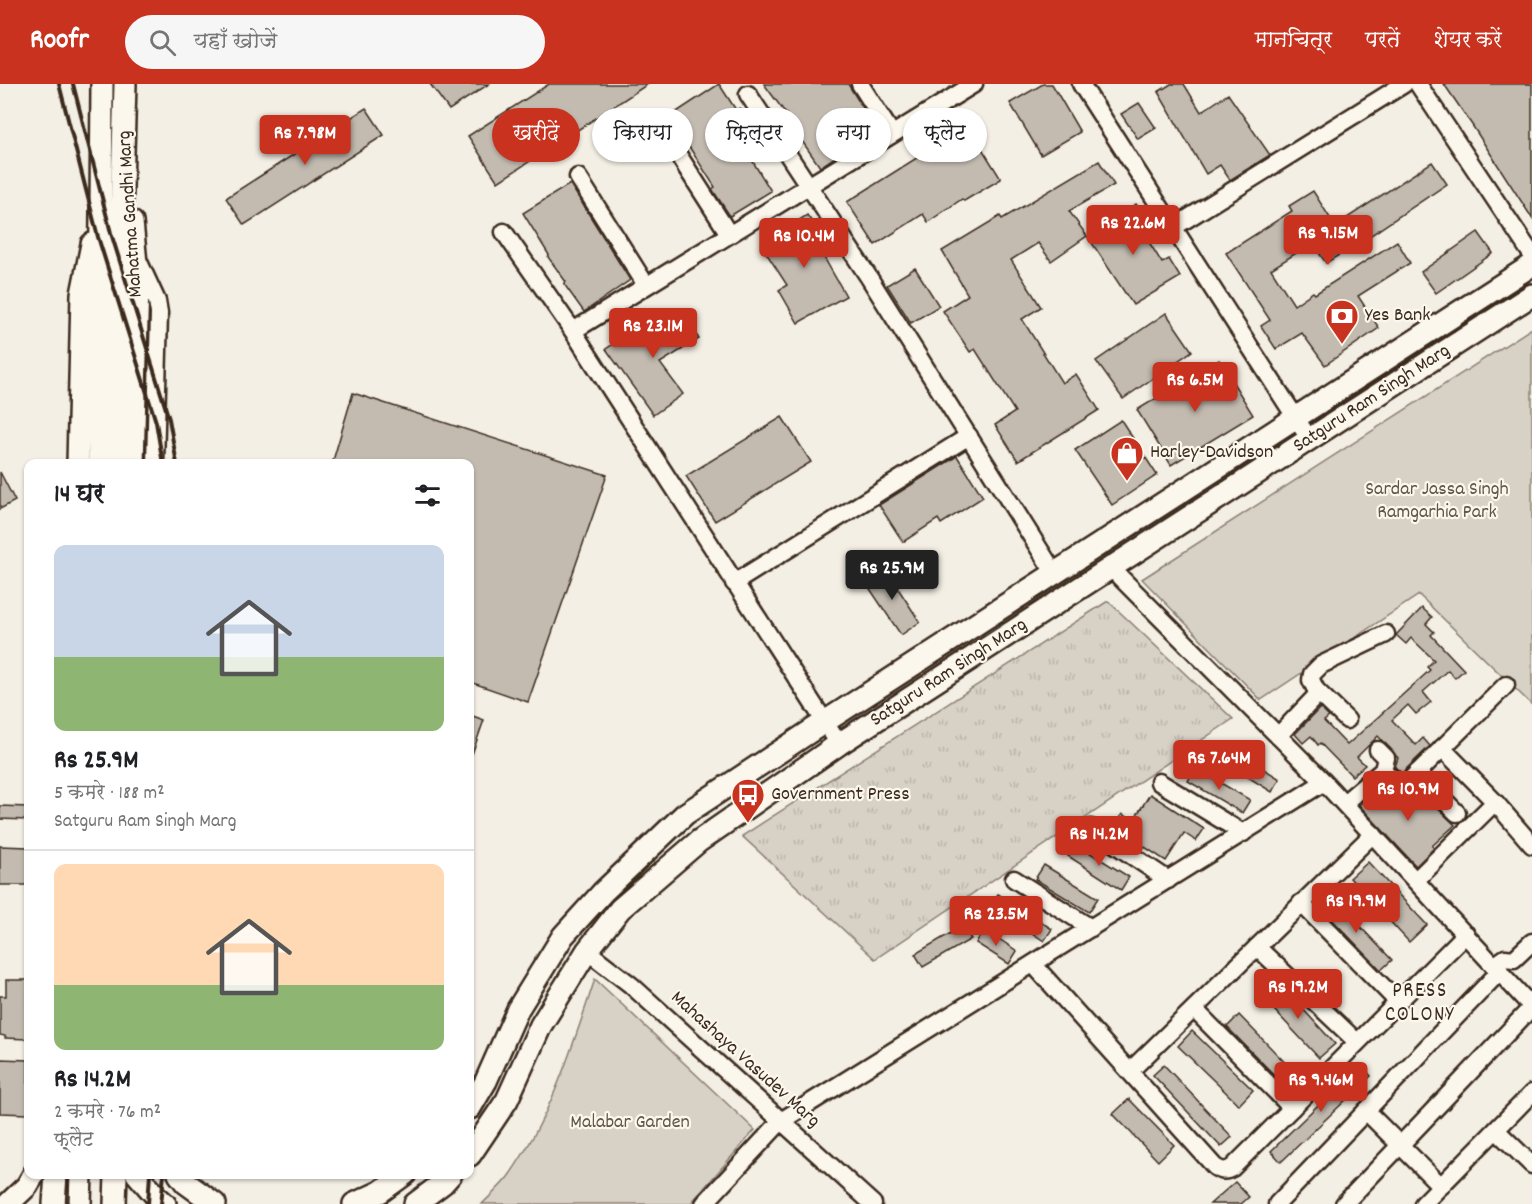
<!DOCTYPE html>
<html lang="hi">
<meta charset="utf-8">
<style>
:root{--surface:#fff;--page:#f6f6f6;--text:#202124;--muted:#757577;--line:#e0e0e0;--accent:#c8321e}
body{margin:0;font-family:Dekko,"Playpen Sans Deva",sans-serif;background:var(--page);color:var(--text);height:100vh;display:flex;flex-direction:column;font-size:22px;white-space:nowrap}
*{box-sizing:border-box;margin:0}
p{font-size:20px;color:var(--muted)}
.icon{flex:none;width:33px;height:33px;fill:none;stroke:currentColor;stroke-width:2;stroke-linecap:round;stroke-linejoin:round}
.map{position:relative;flex:1;overflow:hidden}
.panel{position:absolute;left:24px;top:375px;width:450px;height:720px;display:flex;flex-direction:column;background:var(--surface);border-radius:12px;box-shadow:0 2px 4px #0004}
.panel>*{flex:none}
.banner{position:absolute;left:492px;top:24px;width:570px;height:54px;display:flex;gap:12px}
.price{position:absolute;translate:-50% -51px;padding:0 14px;border-radius:6px;background:var(--accent);color:#fff;font-size:20px;line-height:39px;filter:drop-shadow(0 2px 3px #0008)}
.price::after{content:'';position:absolute;left:50%;top:36px;width:18px;height:14px;margin-left:-9px;background:inherit;clip-path:polygon(0 0,100% 0,50% 100%)}
.price.selected{background:#222;color:#fff}
ul{padding:0;list-style:none}
li{display:grid;align-content:center;gap:12px;height:318px;padding:0 30px}
li+li{border-top:2px solid var(--line)}
li span{display:grid;place-items:center;height:186px;border-radius:12px;color:#555}
li>.icon{margin-inline-start:auto}
span .icon{width:108px;height:108px;fill:#fffc;stroke-width:1}
li b{font-size:26px}
h2{display:flex;justify-content:space-between;align-items:center;height:72px;padding:0 30px;font-size:26px}
.chip{padding:0 21px;border-radius:27px;background:var(--surface);box-shadow:0 2px 4px #0004;font-size:21px;line-height:54px}
.chip.selected{background:var(--accent);color:#fff}
header{display:flex;align-items:center;gap:36px;box-sizing:border-box;height:84px;padding:0 30px;background:var(--accent);color:#fff}
header strong{font-size:28px}
nav{display:flex;gap:33px;margin-inline-start:auto;font-size:21px}
.search{width:420px;height:54px;background:var(--page);display:flex;align-items:center;gap:15px;box-sizing:border-box;padding:0 21px;border-radius:33px;color:var(--muted);font-size:22px}
.map>svg:first-child{display:block}
</style>
<header>
<strong>Roofr</strong>
<div class="search"><svg class="icon" aria-label="search" viewBox="0 0 24 24"><circle cx="10" cy="10" r="6"/><path d="M15 15l6 6"/></svg>यहाँ खोजें</div>
<nav><a>मानचित्र</a><a>परतें</a><a>शेयर करें</a></nav>
</header>
<div class="map">
<svg width="1532" height="1120" viewBox="0 0 1532 1120">
<defs>
<pattern id="grass-tufts" width="24" height="20" patternUnits="userSpaceOnUse" patternTransform="scale(1.5)"><rect width="24" height="20" fill="#d8d1c6"/><path d="M3 7l-1-3M5 7V3M7 7l1-3M15 17l-1-3M17 17v-4M19 17l1-3" fill="none" stroke="#bab4aa"/></pattern>
</defs>
<rect width="100%" height="100%" fill="#f3efe4"/>
<filter id="ink" filterUnits="userSpaceOnUse"><feTurbulence type="fractalNoise" baseFrequency=".0167" numOctaves="2"/><feDisplacementMap in="SourceGraphic" scale="12" xChannelSelector="R" yChannelSelector="G"/><feConvolveMatrix kernelMatrix="1 2 1 2 8 2 1 2 1" color-interpolation-filters="sRGB"/></filter>
<g filter="url(#ink)">
<polygon fill="url(#grass-tufts)" stroke="#8a7e72" stroke-width="1.5" points="1108,517 1233,635 875,875 742,752"/>
<g fill="#d8d1c6" stroke="#8a7e72" stroke-width="1.5">
<polygon points="1532,244 1532,621 1419,511 1261,616 1142,495"/>
<path d="M595,895L755,1046L690,1120H482C491,1111 500,1103 508,1093C551,1033 572,964 595,895Z"/>
</g>
<g fill="#c3bbb0" stroke="#3b2a1e" stroke-width="1.5">
<polygon points="430,0 489,0 449,26"/>
<polygon points="549,0 648,0 498,98 468,52"/>
<polygon points="719,0 736,26 740,24 766,64 750,73 771,107 730,132 712,105 715,103 684,55 681,56 666,35"/>
<polygon points="764,0 848,0 876,45 820,83 795,47 797,45"/>
<polygon points="1043,0 1052,0 1080,48 1041,71 1010,19"/>
<polygon points="1171,0 1184,0 1201,28 1228,10 1270,71 1230,96 1220,81 1206,90 1158,8"/>
<polygon points="1444,0 1532,0 1532,134 1472,41"/>
<polygon points="1139,19 1156,44 1138,55 1121,30"/>
<polygon points="366,24 384,51 244,141 226,114"/>
<polygon points="961,31 1001,95 964,117 962,115 928,138 923,130 875,161 847,118 931,65 924,54"/>
<polygon points="1099,77 1114,101 1069,127 1087,152 1051,177 1038,159 1011,176 1041,223 1022,235 1062,299 1076,290 1099,326 1018,377 995,341 1015,328 975,265 970,268 943,227 968,211 942,167 1000,132 1002,135"/>
<polygon points="1432,78 1447,100 1365,155 1326,179 1312,159 1271,185 1294,221 1313,208 1315,210 1397,157 1410,179 1358,212 1379,244 1325,281 1302,249 1276,265 1261,242 1270,236 1226,169 1292,127 1289,122 1313,107 1335,142"/>
<polygon points="570,100 630,196 584,228 564,200 566,198 548,173 549,171 523,129"/>
<polygon points="1136,120 1147,136 1139,142 1162,179 1169,175 1180,193 1133,221 1088,153"/>
<polygon points="807,131 829,163 821,168 846,212 798,239 779,206 787,201 761,161"/>
<polygon points="1478,148 1493,169 1436,209 1421,188"/>
<polygon points="915,184 939,222 911,239 887,201"/>
<polygon points="681,226 699,255 660,279 683,310 653,331 606,265 645,239 650,245"/>
<polygon points="1166,229 1192,267 1123,315 1096,277"/>
<polygon points="1219,276 1253,331 1171,381 1137,326"/>
<polygon points="353,309 607,391 528,618 470,598 470,380 332,380"/>
<polygon points="782,333 811,378 715,437 686,392"/>
<polygon points="1121,336 1157,391 1112,421 1075,366"/>
<polygon points="957,372 983,413 941,440 938,435 903,458 879,421"/>
<polygon points="0,388 15,417 0,425"/>
<polygon points="884,483 920,538 901,551 864,496"/>
<polygon points="1422,524 1432,533 1426,540 1434,548 1431,551 1464,586 1455,594 1448,586 1423,608 1431,618 1416,630 1408,621 1392,636 1416,661 1423,654 1430,662 1402,689 1395,683 1398,674 1378,652 1357,673 1365,681 1352,692 1320,659 1318,661 1311,652 1303,659 1295,650 1320,624 1329,633 1324,637 1347,661 1430,586 1427,583 1434,576 1411,554 1406,560 1396,551"/>
<polygon points="470,631 484,636 471,673 470,673"/>
<polygon points="1225,661 1280,695 1272,708 1217,674"/>
<polygon points="1195,684 1250,716 1242,729 1188,697"/>
<polygon points="1381,701 1397,718 1401,714 1409,712 1417,704 1455,741 1432,762 1434,764 1416,782 1359,721"/>
<polygon points="1150,710 1204,745 1196,757 1184,749 1166,777 1114,743 1122,730 1133,737"/>
<polygon points="0,722 28,723 28,736 0,735"/>
<polygon points="1076,760 1129,793 1121,806 1068,772"/>
<polygon points="0,762 28,763 28,801 0,801"/>
<polygon points="1368,778 1427,841 1409,858 1350,794"/>
<polygon points="1044,781 1098,814 1089,828 1035,795"/>
<polygon points="998,810 1052,845 1044,857 990,821"/>
<polygon points="1332,813 1392,876 1381,886 1321,824"/>
<polygon points="963,842 971,855 923,883 915,870"/>
<polygon points="984,845 1017,867 1009,880 976,859"/>
<polygon points="6,896 28,896 27,955 5,954 5,952 0,951 0,912 6,912"/>
<polygon points="1277,897 1335,960 1319,974 1261,912"/>
<polygon points="1239,931 1301,995 1289,1006 1227,943"/>
<polygon points="1192,947 1253,1006 1239,1021 1178,962"/>
<polygon points="0,975 28,976 28,1030 0,1029"/>
<polygon points="1360,980 1371,992 1281,1078 1271,1067"/>
<polygon points="1164,981 1232,1053 1221,1063 1153,991"/>
<polygon points="1129,1015 1174,1061 1158,1077 1113,1030"/>
<polygon points="1235,1098 1249,1113 1241,1120 1210,1120"/>
</g>
<g fill="none" stroke-linecap="round" stroke-linejoin="round">
<g stroke="#3b2a1e" stroke-width="21">
<g id="minor">
<polyline points="860,0 892,50"/>
<polyline points="1081,0 1310,356"/>
<polyline points="1418,0 1532,171"/>
<polyline points="748,10 868,192 1055,490"/>
<polyline points="661,44 729,150"/>
<polyline points="578,93 646,201"/>
<polyline points="1174,143 1404,0"/>
<polyline points="504,148 573,247 839,660"/>
<polyline points="139,178 157,217 159,229 155,380"/>
<polyline points="573,247 974,0"/>
<polyline points="1111,484 1324,698 1532,923 1344,1120"/>
<polyline points="734,499 969,352"/>
<polyline points="1347,636 1316,606 1311,596 1312,590 1321,581 1386,550"/>
<polyline points="1278,652 1319,609"/>
<polyline points="1442,664 1495,718"/>
<polyline points="1383,686 1402,704 1506,601"/>
<polyline points="1417,689 1457,729"/>
<polyline points="1159,698 1243,749"/>
<polyline points="1344,719 1383,686 1386,674 1378,666"/>
<polyline points="1091,744 1168,796"/>
<polyline points="1014,795 1091,844"/>
<polyline points="1416,796 1495,718 1532,761"/>
<polyline points="1301,819 1398,918"/>
<polyline points="1257,863 1357,958"/>
<polyline points="587,867 631,901 873,1120"/>
<path d="M1033,880L1215,1083C1221,1087 1225,1088 1232,1084L1466,850"/>
<polyline points="1495,881 1505,874 1514,875 1532,858"/>
<polyline points="1194,925 1292,1024"/>
<polyline points="1130,987 1373,750"/>
<polyline points="1366,1027 1441,1102"/>
<polyline points="1496,1046 1532,1081"/>
<polyline points="704,1120 781,1037 1324,698"/>
<polyline points="1277,1120 1500,887"/>
<polyline points="1423,1120 1532,1009"/>
</g>
</g>
<g stroke="#3b2a1e" stroke-width="26">
<g id="major">
<polyline points="132,138 138,200 133,380"/>
<polyline points="78,380 82,210 92,160"/>
<polyline points="99,380 102,0"/>
<polyline points="114,380 125,0"/>
<polyline points="470,1024 486,997 518,925 563,852 603,808 685,730 823,639 1532,181"/>
<polyline points="470,1071 507,1016 541,941 587,867 620,825 699,757 839,660 1532,211"/>
<polyline points="137,1090 156,1112 165,1120"/>
<polyline points="179,1090 186,1099 215,1120"/>
<polyline points="8,1120 27,1102 34,1090"/>
<polyline points="54,1120 56,1090"/>
<polyline points="80,1120 81,1090"/>
<polyline points="115,1120 116,1090"/>
<polyline points="354,1120 380,1108 405,1090"/>
<polyline points="415,1120 443,1099 451,1090"/>
</g>
</g>
<use href="#minor" stroke="#fbf7ec" stroke-width="16"/>
<use href="#major" stroke="#fbf7ec" stroke-width="21"/>
<g stroke="#3b2a1e" stroke-width="4">
<polyline points="59,0 98,153 156,338 163,380"/>
<polyline points="73,0 111,149 169,335 177,380"/>
<polyline points="148,1120 150,1090"/>
<polyline points="161,1120 164,1090"/>
</g>
</g>
</g>
<defs>
<g id="bank-pin" transform="scale(1.725)"><path d="M0 17L-7.5 6A9.5 9.5 0 1 1 7.5 6Z" fill="#c8321e" stroke="#fbf7ec"/><path d="M-6-4H6V4H-6ZM0-2.3a2.3 2.3 0 1 0 0 4.6a2.3 2.3 0 1 0 0-4.6Z" fill="#fff"/></g>
<g id="shop-pin" transform="scale(1.725)"><path d="M0 17L-7.5 6A9.5 9.5 0 1 1 7.5 6Z" fill="#c8321e" stroke="#fbf7ec"/><path d="M-5-2.5h2.3a2.7 3.5 0 0 1 5.4 0H5L5.5 6h-11ZM-1.5-2.5h3a1.5 2.3 0 0 0-3 0Z" fill="#fff"/></g>
<g id="bus-pin" transform="scale(1.725)"><path d="M0 17L-7.5 6A9.5 9.5 0 1 1 7.5 6Z" fill="#c8321e" stroke="#fbf7ec"/><path d="M-5-6H5V4H4V6H2V4H-2V6H-4V4H-5ZM-3.5-4V0h7V-4ZM-3.5 1.2v1.5H-2V1.2ZM2 1.2v1.5H3.5V1.2Z" fill="#fff"/></g>
</defs>
<g fill-rule="evenodd">
<use href="#bank-pin" x="1342" y="232"/>
<use href="#shop-pin" x="1127" y="369"/>
<use href="#bus-pin" x="748" y="711"/>
</g>
<g text-anchor="middle" dominant-baseline="central" stroke-width="4.5" stroke-linejoin="round" paint-order="stroke">
<g font-size="20" fill="#3b2a1e" stroke="#fbf7ec">
<text transform="translate(131 130) rotate(-94)">Mahatma Gandhi Marg</text>
<text transform="translate(1372 315) rotate(-33)">Satguru Ram Singh Marg</text>
<text transform="translate(949 589) rotate(-33)">Satguru Ram Singh Marg</text>
<text transform="translate(745 976) rotate(42)">Mahashaya Vasudev Marg</text>
</g>
<g font-size="20" fill="#3b2a1e" stroke="#fbf7ec" text-anchor="start">
<text x="1365" y="232">Yes Bank</text>
<text x="1150" y="369">Harley-Davidson</text>
<text x="771" y="711">Government Press</text>
</g>
<g font-size="20" fill="#625448" stroke="#fbf7ec">
<text x="1437" y="406">Sardar Jassa Singh<tspan x="1437" dy="23">Ramgarhia Park</tspan></text>
<text x="630" y="1039">Malabar Garden</text>
</g>
<g font-size="21" letter-spacing="1.5" fill="#3b2a1e" stroke="#fbf7ec">
<text x="1420" y="908">PRESS<tspan x="1420" dy="24">COLONY</tspan></text>
</g>
</g>
</svg>
<b class="price" style="left:305px;top:82px">Rs 7.98M</b>
<b class="price" style="left:1133px;top:172px">Rs 22.6M</b>
<b class="price" style="left:1328px;top:182px">Rs 9.15M</b>
<b class="price" style="left:804px;top:185px">Rs 10.4M</b>
<b class="price" style="left:653px;top:275px">Rs 23.1M</b>
<b class="price" style="left:1195px;top:329px">Rs 6.5M</b>
<b class="price selected" style="left:892px;top:517px">Rs 25.9M</b>
<b class="price" style="left:1219px;top:707px">Rs 7.64M</b>
<b class="price" style="left:1408px;top:738px">Rs 10.9M</b>
<b class="price" style="left:1099px;top:783px">Rs 14.2M</b>
<b class="price" style="left:1356px;top:850px">Rs 19.9M</b>
<b class="price" style="left:996px;top:863px">Rs 23.5M</b>
<b class="price" style="left:1298px;top:936px">Rs 19.2M</b>
<b class="price" style="left:1321px;top:1029px">Rs 9.46M</b>
<div class="banner">
<a class="chip selected">खरीदें</a>
<a class="chip">किराया</a>
<a class="chip">फ़िल्टर</a>
<a class="chip">नया</a>
<a class="chip">फ़्लैट</a>
</div>
<section class="panel">
<h2>14 घर<svg class="icon" aria-label="filters" viewBox="0 0 24 24"><path d="M4 7h16M4 17h16"/><circle cx="9" cy="7" r="2"/><circle cx="15" cy="17" r="2"/></svg></h2>
<ul>
<li><span style="background:linear-gradient(#c9d6e8 60%,#8fb573 0)"><svg class="icon" aria-label="home" viewBox="0 0 24 24"><path d="M3 11l9-7 9 7M6 9v11h12V9"/></svg></span><div><b>Rs 25.9M</b><p>5 कमरे · 188 m²</p><p>Satguru Ram Singh Marg</p></div></li>
<li><span style="background:linear-gradient(#ffd9b3 65%,#8fb573 0)"><svg class="icon" aria-label="home" viewBox="0 0 24 24"><path d="M3 11l9-7 9 7M6 9v11h12V9"/></svg></span><div><b>Rs 14.2M</b><p>2 कमरे · 76 m²</p><p>फ़्लैट</p></div></li>
</ul>
</section>
</div>
